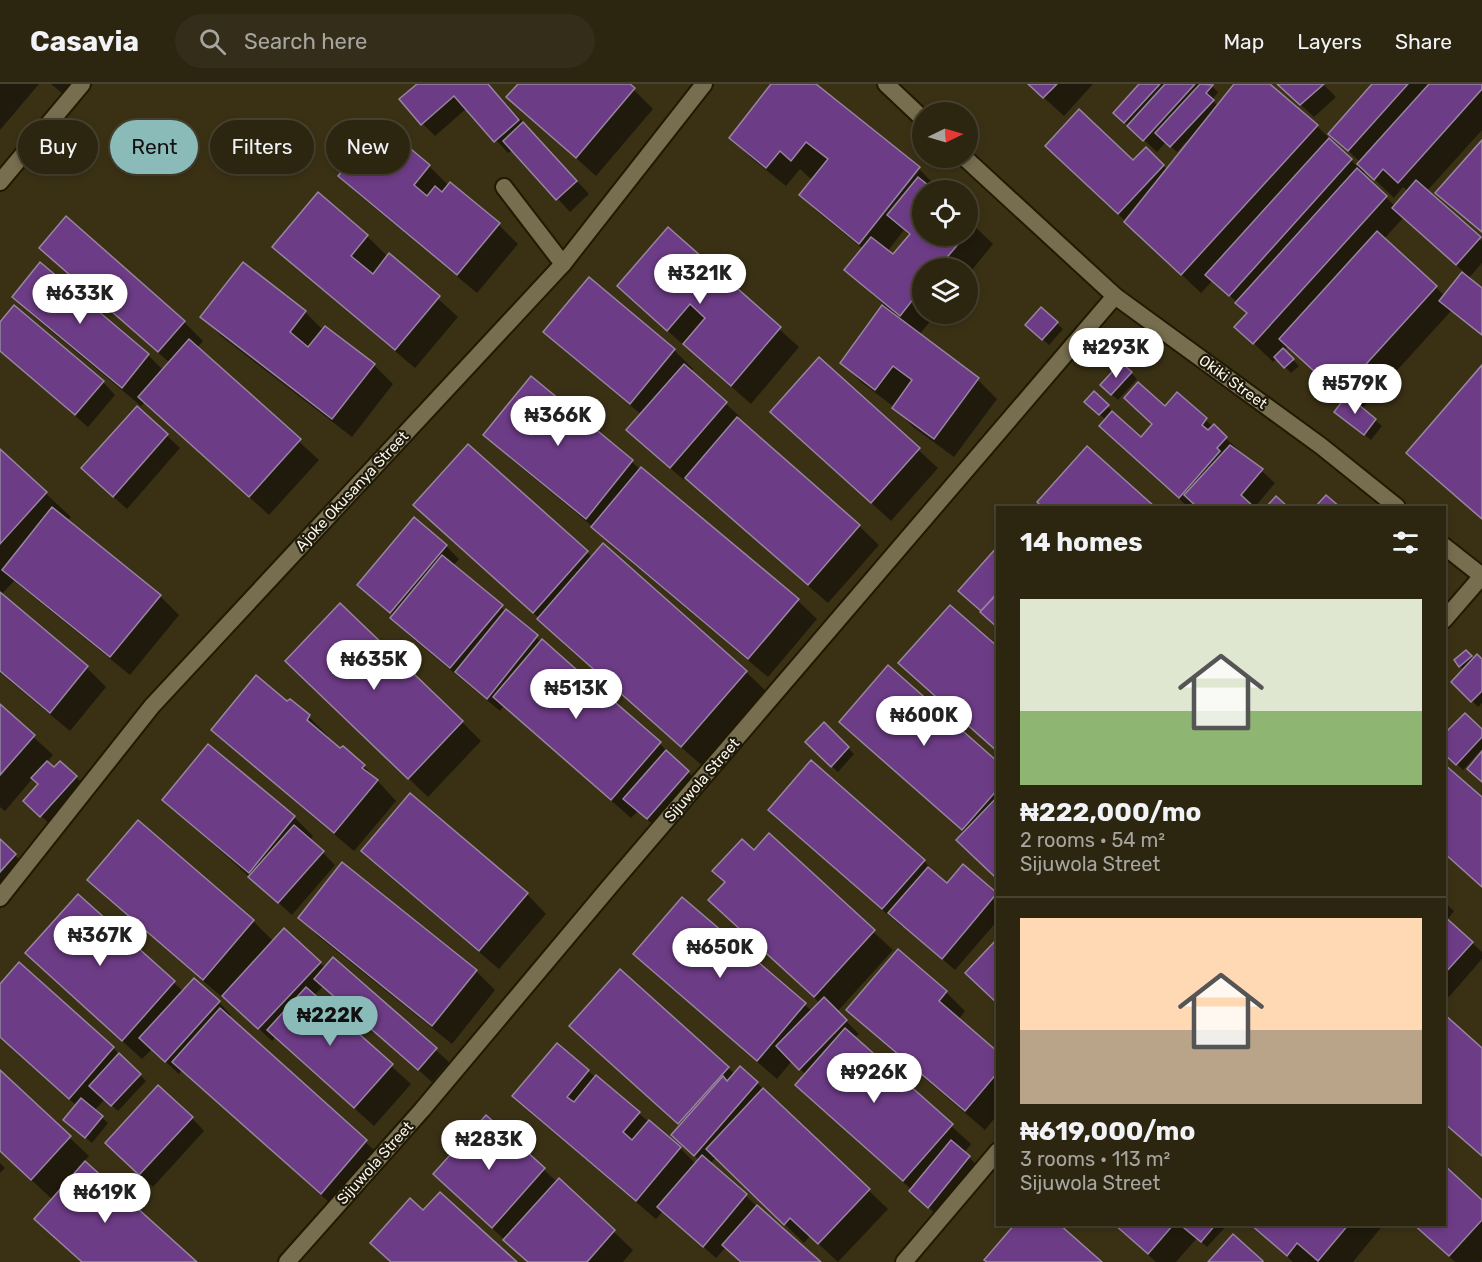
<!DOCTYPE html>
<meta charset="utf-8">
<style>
:root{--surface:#2c2510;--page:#342d19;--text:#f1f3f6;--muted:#a6a59f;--line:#484230;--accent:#8bbbb9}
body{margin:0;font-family:Rubik,sans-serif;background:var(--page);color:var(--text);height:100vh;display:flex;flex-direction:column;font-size:22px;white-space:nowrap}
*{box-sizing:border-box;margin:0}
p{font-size:20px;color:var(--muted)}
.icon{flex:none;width:33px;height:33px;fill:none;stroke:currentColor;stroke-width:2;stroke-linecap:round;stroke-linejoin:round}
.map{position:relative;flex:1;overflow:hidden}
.details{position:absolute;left:996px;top:422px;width:450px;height:720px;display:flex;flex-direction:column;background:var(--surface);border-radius:0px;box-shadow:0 3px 9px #0003,0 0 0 2px var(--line)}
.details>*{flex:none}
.banner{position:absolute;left:18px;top:36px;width:570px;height:54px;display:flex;gap:12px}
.needle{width:39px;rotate:85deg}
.controls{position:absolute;left:912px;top:18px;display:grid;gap:12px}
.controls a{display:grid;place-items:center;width:66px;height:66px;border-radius:50%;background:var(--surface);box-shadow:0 3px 9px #0003,0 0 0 2px var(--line);font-size:30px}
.price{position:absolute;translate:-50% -51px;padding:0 14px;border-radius:21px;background:#fff;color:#222;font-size:20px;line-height:39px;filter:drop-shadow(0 2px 3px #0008)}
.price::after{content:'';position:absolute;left:50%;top:36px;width:18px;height:14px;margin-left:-9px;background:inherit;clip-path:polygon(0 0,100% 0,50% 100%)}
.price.selected{background:var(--accent);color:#111}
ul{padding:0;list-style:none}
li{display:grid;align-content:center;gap:12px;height:318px;padding:0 24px}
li+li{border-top:2px solid var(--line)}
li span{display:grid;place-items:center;height:186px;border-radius:0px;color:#555}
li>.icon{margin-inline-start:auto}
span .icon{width:108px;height:108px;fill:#fffc;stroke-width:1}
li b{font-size:26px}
h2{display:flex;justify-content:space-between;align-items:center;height:72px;padding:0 24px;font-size:26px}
.tag{padding:0 21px;border-radius:27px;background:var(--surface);box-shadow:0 3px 9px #0003,0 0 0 2px var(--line);font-size:21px;line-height:54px}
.tag.selected{background:var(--accent);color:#111}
header{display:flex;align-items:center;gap:36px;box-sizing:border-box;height:84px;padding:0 30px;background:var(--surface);border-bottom:2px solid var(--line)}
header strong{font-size:28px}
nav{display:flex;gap:33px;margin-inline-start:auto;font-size:21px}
.search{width:420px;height:54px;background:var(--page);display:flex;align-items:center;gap:15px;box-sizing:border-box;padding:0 21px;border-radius:33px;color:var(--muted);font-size:22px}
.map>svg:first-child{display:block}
</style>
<header>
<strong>Casavia</strong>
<div class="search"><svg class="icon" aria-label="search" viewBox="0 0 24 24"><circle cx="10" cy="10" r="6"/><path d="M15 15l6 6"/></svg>Search here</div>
<nav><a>Map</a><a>Layers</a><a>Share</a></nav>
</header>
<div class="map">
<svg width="1482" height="1178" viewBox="0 0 1482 1178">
<rect width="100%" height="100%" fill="#3a3115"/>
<g fill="#0007" fill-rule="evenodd">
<polygon points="0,0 39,0 0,46"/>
<polygon points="51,0 79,0 68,14"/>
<polygon points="419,0 488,0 589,110 570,128 513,66 508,69 467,24 435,52 423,40"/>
<polygon points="520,0 628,0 653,25 596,92 508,13"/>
<path d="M773,0H814L919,85L938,104L936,106H922V152H968V136L993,160L968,191V184H922V230H936L919,251L978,296L997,315L954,373L913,343L894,323L861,298L842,279L884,221L846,186L863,165L820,130L801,111L813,97L800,85L786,102L750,73L731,54ZM904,146L910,152L893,173L887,168Z"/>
<polygon points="1029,0 1093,0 1064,32"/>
<path d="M1142,0H1210L1218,8L1212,16L1218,22L1236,0H1268L1317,42L1357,82L1360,78L1330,49L1374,0H1482V46L1427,107L1482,157V179L1468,195L1482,206V249L1455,227L1453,229L1451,227L1362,325L1382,342L1371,356L1342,333L1345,316L1288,262L1284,267L1299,282L1291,289L1277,274L1273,278L1237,243L1249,230L1243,224L1213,196L1201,209L1060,75L1134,78L1146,65L1168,86L1188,60L1186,58L1177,68L1166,58L1157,68L1115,29ZM1366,87L1394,114L1403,103L1408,107L1395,122L1362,91ZM1403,134L1464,188L1445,212L1384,155Z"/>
<polygon points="1278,0 1323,0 1336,13 1314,33"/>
<polygon points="429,82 449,102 499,141 518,160 477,209 359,111 340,92"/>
<polygon points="668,145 799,263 751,320 638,221 619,202"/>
<polygon points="367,152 388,173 390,171 458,233 415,284 294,182 275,163"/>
<polygon points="41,164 184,238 203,257 197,264 319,376 269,431 145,318 141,322 33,232 14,213 148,271 163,286 170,279 60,183"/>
<polygon points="1041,225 1063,245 1049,261 1034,247"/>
<polygon points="305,228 323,246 374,281 393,300 352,353 221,252 202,233"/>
<polygon points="0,240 103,298 115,311 88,343 0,267"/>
<polygon points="545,248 674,266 693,285 691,288 739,332 737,335 859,442 879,461 828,519 706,413 686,393 684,396 641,359 642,331 565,267"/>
<polygon points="819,275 938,384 891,437 772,328"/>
<polygon points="1131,289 1137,295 1118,316 1108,307"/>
<polygon points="531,294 797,516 817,535 768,593 612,462 593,443 505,370 485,351"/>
<polygon points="1094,309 1141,355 1177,310 1275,399 1255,423 1188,423 1101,342 1106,336 1086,318"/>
<polygon points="137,324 180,364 127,425 96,397"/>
<polygon points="468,362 593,474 746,588 771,612 707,686 564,560 540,535 415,421"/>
<polygon points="0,367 71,433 67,437 160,512 179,531 130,591 14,497 1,511 87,584 106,603 70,647 0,589"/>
<polygon points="446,462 459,475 453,482 660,660 701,701 660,747 638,727 631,734 504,622 500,627 411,553 392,534 394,532 372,513"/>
<polygon points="1466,568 1474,576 1482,577 1482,619 1478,623 1453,598 1464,586 1456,577"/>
<polygon points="306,596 462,638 481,657 428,713"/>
<polygon points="287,619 309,633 328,652 326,654 364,682 396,717 354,767 233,665 213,645"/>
<polygon points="0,622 53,671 47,678 54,685 76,693 89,706 54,744 38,729 40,701 33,694 5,727 0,723"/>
<polygon points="841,638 998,680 998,794 971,769 965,749"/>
<polygon points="824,640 854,670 838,688 807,658"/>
<polygon points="1482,647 1482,665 1463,686 1444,668"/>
<polygon points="209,662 294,733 313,752 310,756 335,781 292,831 164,716"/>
<polygon points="770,726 924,777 947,801 964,782 998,811 998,836 955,886 903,842 902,843 789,745"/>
<polygon points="138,738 253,837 274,858 320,879 325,884 334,875 449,978 432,998 323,902 314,912 411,1000 374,1042 276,953 272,957 224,912 223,914 108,815 89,796"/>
<polygon points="769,751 893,866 837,928 859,950 854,954 971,1060 964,1069 982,1086 942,1136 911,1107 912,1106 817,1020 806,991 792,977 777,995 654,889 635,870 682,815 812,927 820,919 730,835 754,768"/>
<polygon points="0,757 28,784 0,815"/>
<polygon points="363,767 527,810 546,830 499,885 382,786"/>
<polygon points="78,812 183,907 219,918 231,931 229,934 385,1076 340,1128 182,986 179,990 152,965 142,975 46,888"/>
<polygon points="1444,818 1454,827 1447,836 1482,868 1482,875 1449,913 1444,909"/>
<polygon points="300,834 476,887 495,906 452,960 319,853"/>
<polygon points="19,880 113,964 146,997 118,1027 105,1015 94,1027 108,1039 92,1059 71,1042 77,1022 0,954 0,902"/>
<polygon points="946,908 965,927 958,936 998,970 998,1030 985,1046 867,945 848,926"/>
<polygon points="571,942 728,984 735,990 757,999 888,1125 838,1178 810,1152 804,1159 716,1073 710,1080 819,1178 741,1178 726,1163 716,1174 663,1127 656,1135 533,1031 514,1012 557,961 680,1064 696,1080 699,1076 686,1064 680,1043"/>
<polygon points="0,988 89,1072 84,1078 194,1178 82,1178 55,1154 53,1116 0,1067"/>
<polygon points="487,1033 557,1098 559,1096 633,1166 623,1178 528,1178 435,1090"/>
<polygon points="192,1034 204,1047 153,1103 120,1072"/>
<polygon points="0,1079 5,1084 0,1089"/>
<polygon points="1482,1118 1482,1176 1480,1178 1455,1178 1413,1140 1444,1140"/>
<polygon points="1114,1140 1228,1140 1207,1163 1197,1154 1176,1178 1156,1178"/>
<polygon points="1251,1140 1384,1140 1353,1178 1293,1178"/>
</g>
<g fill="#6d3c86" stroke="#9785a1" stroke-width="1.5">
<polygon points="417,0 488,0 519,36 494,58 454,12 421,41 399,15"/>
<polygon points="518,0 630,0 635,4 576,74 506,13"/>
<polygon points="771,0 816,0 920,83 859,160 799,111 828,75 806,58 791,77 780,67 766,84 729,54"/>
<polygon points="1028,0 1057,0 1043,14"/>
<polygon points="1139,0 1160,0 1124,39 1113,29"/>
<polygon points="1165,0 1195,0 1143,57 1127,42"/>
<polygon points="1200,0 1213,1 1206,9 1214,16 1170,63 1155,49"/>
<polygon points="1234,0 1270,0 1318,41 1181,191 1124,138"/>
<polygon points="1277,0 1324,0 1300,21"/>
<polygon points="1372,0 1408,0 1348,67 1328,50"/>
<polygon points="1429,0 1482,0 1482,5 1398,99 1383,85 1374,96 1357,80"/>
<polygon points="1079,25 1133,76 1146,63 1164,81 1118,130 1045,62"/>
<polygon points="523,38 577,97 556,116 503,57"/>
<polygon points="381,40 430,81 414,101 427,112 435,102 442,108 450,98 500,139 457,191 338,92"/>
<polygon points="1329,54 1352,75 1229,212 1205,191"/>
<polygon points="1482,56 1482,148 1435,109"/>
<polygon points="1357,84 1387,112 1253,260 1234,243 1247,229 1235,219"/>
<polygon points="918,93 934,106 922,106 922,152 965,152 938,184 922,184 922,204 900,232 844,186 871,153 893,170 910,150 887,131"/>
<polygon points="1416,96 1481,153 1456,181 1392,124"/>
<polygon points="318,108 368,151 351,172 373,190 389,169 440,212 395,266 272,163"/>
<polygon points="66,132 185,237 158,268 39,164"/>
<polygon points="668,143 781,243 731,302 683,260 705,234 690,220 667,247 617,202"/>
<polygon points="1377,147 1437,202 1339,310 1279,255"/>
<polygon points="40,178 149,270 122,304 12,213"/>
<polygon points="243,178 306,227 290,248 308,263 325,242 375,280 332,335 200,233"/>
<polygon points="1462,188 1482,204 1482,251 1439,217"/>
<polygon points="589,193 675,265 630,320 543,248"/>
<polygon points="14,221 104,297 75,331 0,267 0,238"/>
<polygon points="882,221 979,294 934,355 892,324 912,296 893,282 875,306 840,279"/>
<polygon points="1041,223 1058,238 1042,256 1025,241"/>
<polygon points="189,255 301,355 249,413 138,313"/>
<polygon points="1283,264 1294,275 1284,284 1274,273"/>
<polygon points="819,273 920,364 871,419 770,328"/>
<polygon points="1121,278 1132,288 1111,311 1100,301"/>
<polygon points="684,280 727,318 670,384 626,346"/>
<polygon points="1482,281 1482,435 1406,369"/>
<polygon points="531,292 633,376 586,435 483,351"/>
<polygon points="1138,298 1165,322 1177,308 1207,334 1202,341 1208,346 1214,340 1227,353 1217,364 1220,367 1179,414 1099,342 1112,327 1141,353 1152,340 1124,314"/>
<polygon points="1094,307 1109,321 1099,331 1084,318"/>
<polygon points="1347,311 1376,335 1364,351 1334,328"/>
<polygon points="137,322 168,350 113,413 81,384"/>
<polygon points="737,333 860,441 808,501 685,394"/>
<polygon points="468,360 588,467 533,529 413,421"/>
<polygon points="1230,361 1263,385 1241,411 1254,423 1197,423 1184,411"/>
<polygon points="1087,362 1155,423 1042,423 1037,418"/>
<polygon points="0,365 47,408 0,460"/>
<polygon points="641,383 799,515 748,575 591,443"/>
<polygon points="1326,411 1340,423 1315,423"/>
<polygon points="1276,412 1288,423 1266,423"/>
<polygon points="52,423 161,511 110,573 2,486"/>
<polygon points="414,433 447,461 390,529 357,501"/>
<polygon points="603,459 747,587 681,663 537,535"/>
<polygon points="998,462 998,508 981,527 958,507"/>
<polygon points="442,471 503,521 450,584 390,534"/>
<polygon points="0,508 88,582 50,629 0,587"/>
<polygon points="998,509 998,544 980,528"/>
<polygon points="340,519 463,637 408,695 285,577"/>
<polygon points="950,521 998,563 998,668 898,579"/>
<polygon points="506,525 538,551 487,615 455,588"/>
<polygon points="542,555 595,602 587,611 600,623 609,613 661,658 611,716 493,613"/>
<polygon points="1466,566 1472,572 1459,583 1454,576"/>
<polygon points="1477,570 1482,575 1482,607 1471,618 1451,598"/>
<polygon points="888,581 998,678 998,705 962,746 839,638"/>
<polygon points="256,591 287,617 290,615 310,631 307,636 340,664 343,662 365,681 362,684 378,696 334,749 211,646"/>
<polygon points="0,620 35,651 0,691"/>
<polygon points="1465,629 1482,645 1482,653 1456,681 1444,670 1444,650"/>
<polygon points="824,638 849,663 831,683 805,658"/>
<polygon points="208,660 295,732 249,789 162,716"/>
<polygon points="666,666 689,687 647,735 623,715"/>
<polygon points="1482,667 1482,698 1467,685"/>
<polygon points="811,676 925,776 882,825 768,726"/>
<polygon points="47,677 54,683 60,677 77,692 40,733 23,717 38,700 31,694"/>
<polygon points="1444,680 1482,713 1482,803 1444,769"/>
<polygon points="410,709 528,809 479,867 361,767"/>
<polygon points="998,712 998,789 994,792 956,756"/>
<polygon points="138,736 254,836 203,896 87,796"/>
<polygon points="294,741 324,767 278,819 248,793"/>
<polygon points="769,749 875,846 814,913 708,816 725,798 712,787 742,755 754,766"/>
<polygon points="0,755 16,770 0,788"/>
<polygon points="342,778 477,886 432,942 298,834"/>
<polygon points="963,780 997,809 942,875 888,829 928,783 947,799"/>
<polygon points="78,810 175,897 122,957 25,869"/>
<polygon points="682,813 806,919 757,977 633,870"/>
<polygon points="1444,832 1473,858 1444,890"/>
<polygon points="284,844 321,878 258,945 222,912"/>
<polygon points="998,854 998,920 965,889"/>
<polygon points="898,865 947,907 939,917 998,968 998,988 965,1027 846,926"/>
<polygon points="333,873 437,964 418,986 314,895"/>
<polygon points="19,878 114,963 69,1015 0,953 0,900"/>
<polygon points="620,885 729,983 678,1040 569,942"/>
<polygon points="194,894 220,917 165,978 139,954"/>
<polygon points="306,903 393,980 354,1024 267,946"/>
<polygon points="824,913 847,936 799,986 776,962"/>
<polygon points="220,924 367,1056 321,1110 172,978"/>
<polygon points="1444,930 1482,964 1482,1072 1444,1039"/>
<polygon points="845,944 953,1040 903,1097 795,1001"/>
<polygon points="557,959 589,986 567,1013 574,1018 596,991 640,1028 623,1048 632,1056 649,1036 681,1063 636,1117 512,1012"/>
<polygon points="119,969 141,990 111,1022 89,1002"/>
<polygon points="740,982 758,998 694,1072 671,1051 723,992 727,997"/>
<polygon points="0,986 71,1052 31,1096 0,1067"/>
<polygon points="158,1001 193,1033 139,1091 105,1059"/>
<polygon points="763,1004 870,1105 818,1160 790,1134 784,1141 706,1065"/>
<polygon points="81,1014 103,1032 85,1054 63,1036"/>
<polygon points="486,1031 545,1084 492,1144 433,1090"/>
<polygon points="951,1056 970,1072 928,1124 909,1107"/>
<polygon points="702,1071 747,1110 703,1163 657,1123"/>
<polygon points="85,1077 197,1178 82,1178 34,1135"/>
<polygon points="1444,1081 1482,1116 1482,1136 1449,1172 1413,1140 1444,1140"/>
<polygon points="559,1094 615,1146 587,1178 528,1178 503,1156"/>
<polygon points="440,1108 517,1178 391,1178 370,1159 410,1114 423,1126"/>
<polygon points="757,1121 821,1178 741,1178 722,1161"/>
<polygon points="1015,1140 1059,1140 1102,1178 987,1178 984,1176"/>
<polygon points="1114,1140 1174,1140 1148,1170"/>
<polygon points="1185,1140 1216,1140 1201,1158 1183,1143"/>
<polygon points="1250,1140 1349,1140 1318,1177 1297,1159 1287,1172"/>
<polygon points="1233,1150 1263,1177 1262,1178 1208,1178"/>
</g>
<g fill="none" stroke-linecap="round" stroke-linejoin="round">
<g stroke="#211900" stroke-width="20">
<polyline id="service" points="504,103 563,180"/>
</g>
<g stroke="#211900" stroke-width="20">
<g id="minor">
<polyline points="886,0 922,34"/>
<polyline points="965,74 1115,212 1321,362 1397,423"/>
<polyline points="0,98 82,0"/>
<polyline points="1444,462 1482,492 1444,536"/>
<polyline points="0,814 152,622 563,180 704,0"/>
<polyline points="287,1178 422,1026 611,801 1115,212"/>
<polyline points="904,1178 998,1067"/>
</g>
</g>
<use href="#service" stroke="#776d4f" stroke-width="16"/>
<use href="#minor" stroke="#776d4f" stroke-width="16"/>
</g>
<g text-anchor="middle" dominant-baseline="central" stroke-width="4.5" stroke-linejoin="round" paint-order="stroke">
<g font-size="15" fill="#faf5e4" stroke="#1d190d">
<text transform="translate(1233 298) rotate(36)">Okiki Street</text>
<text transform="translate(352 407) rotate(-47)">Ajoke Okusanya Street</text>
<text transform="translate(702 696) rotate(-49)">Sijuwola Street</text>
<text transform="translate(375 1079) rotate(-48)">Sijuwola Street</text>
</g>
</g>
</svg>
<div class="controls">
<a><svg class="needle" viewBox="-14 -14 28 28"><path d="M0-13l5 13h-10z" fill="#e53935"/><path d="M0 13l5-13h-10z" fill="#a6a59f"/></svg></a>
<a><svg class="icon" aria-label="locate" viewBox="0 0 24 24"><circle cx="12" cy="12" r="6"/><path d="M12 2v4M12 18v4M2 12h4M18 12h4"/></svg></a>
<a><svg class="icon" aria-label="layers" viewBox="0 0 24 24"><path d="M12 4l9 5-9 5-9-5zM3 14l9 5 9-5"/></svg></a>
</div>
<b class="price" style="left:700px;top:221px">₦321K</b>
<b class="price" style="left:80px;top:241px">₦633K</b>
<b class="price" style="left:1116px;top:295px">₦293K</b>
<b class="price" style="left:1355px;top:331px">₦579K</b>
<b class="price" style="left:558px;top:363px">₦366K</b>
<b class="price" style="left:374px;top:607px">₦635K</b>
<b class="price" style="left:576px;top:636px">₦513K</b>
<b class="price" style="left:924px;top:663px">₦600K</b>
<b class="price" style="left:100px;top:883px">₦367K</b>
<b class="price" style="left:720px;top:895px">₦650K</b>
<b class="price selected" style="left:330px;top:963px">₦222K</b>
<b class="price" style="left:874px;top:1020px">₦926K</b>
<b class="price" style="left:489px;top:1087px">₦283K</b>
<b class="price" style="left:105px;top:1140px">₦619K</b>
<div class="banner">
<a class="tag">Buy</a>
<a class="tag selected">Rent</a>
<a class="tag">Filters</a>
<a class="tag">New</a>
</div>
<section class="details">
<h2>14 homes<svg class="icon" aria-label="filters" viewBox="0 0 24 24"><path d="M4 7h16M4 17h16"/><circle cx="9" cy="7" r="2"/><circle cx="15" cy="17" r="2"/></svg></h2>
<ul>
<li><span style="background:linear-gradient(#dfe7d0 60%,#8fb573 0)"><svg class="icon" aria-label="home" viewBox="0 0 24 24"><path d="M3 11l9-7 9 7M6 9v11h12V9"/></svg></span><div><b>₦222,000/mo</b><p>2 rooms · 54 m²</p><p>Sijuwola Street</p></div></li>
<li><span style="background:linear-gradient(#ffd9b3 60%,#b9a48a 0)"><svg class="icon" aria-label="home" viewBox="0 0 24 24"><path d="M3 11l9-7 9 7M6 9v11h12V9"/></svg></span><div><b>₦619,000/mo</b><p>3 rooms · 113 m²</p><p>Sijuwola Street</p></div></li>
</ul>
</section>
</div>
